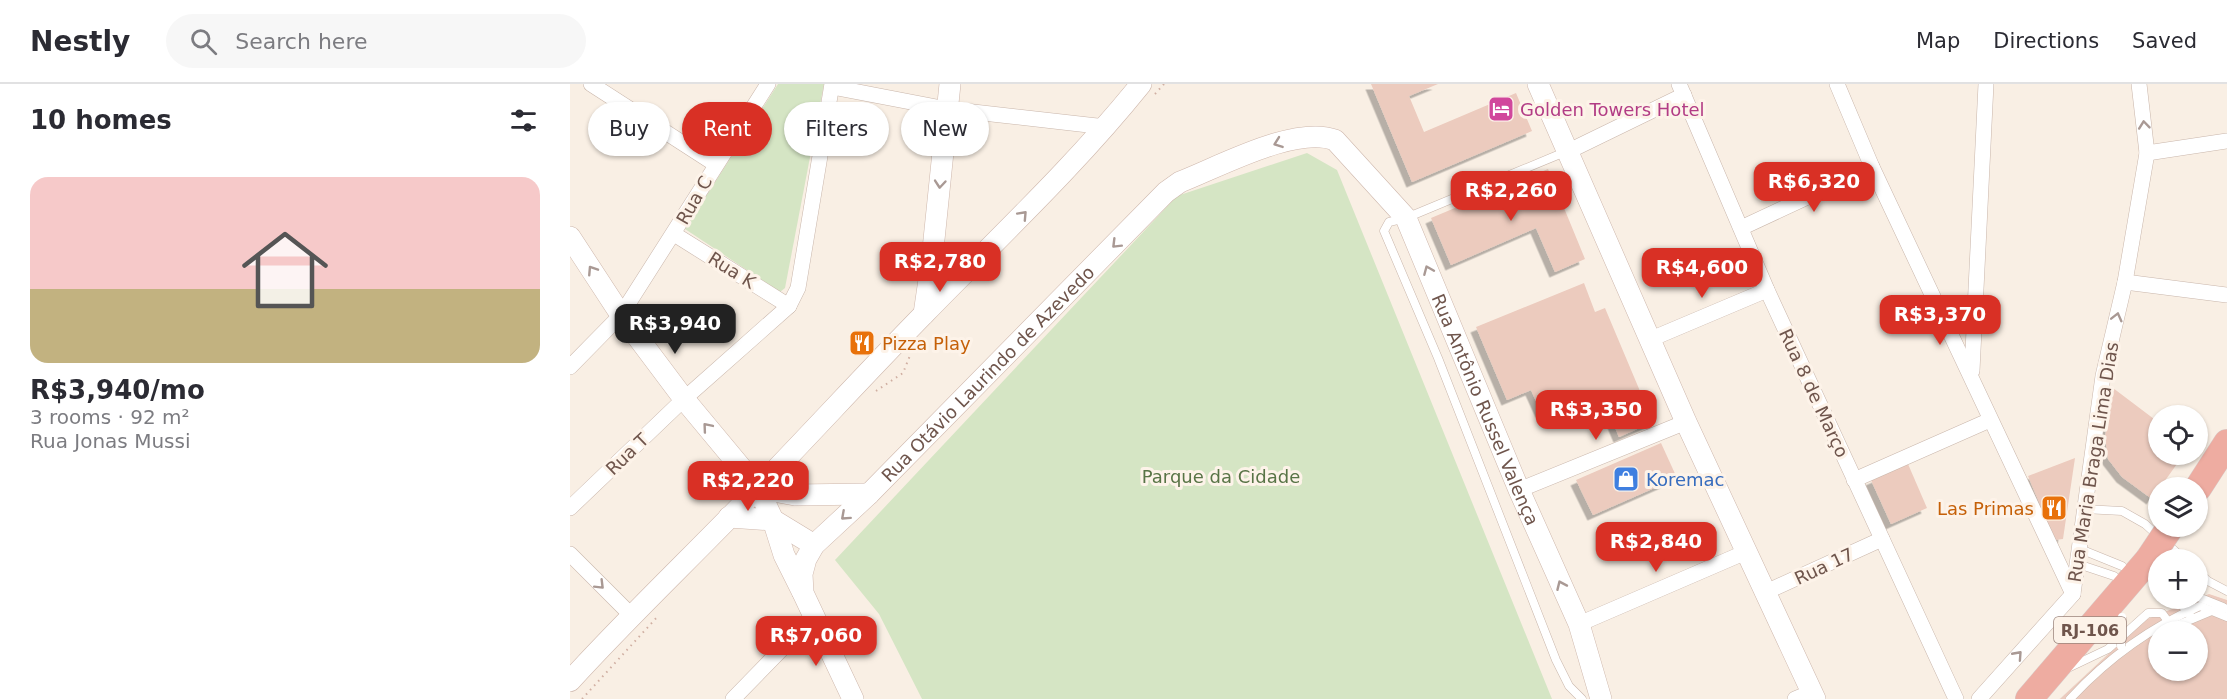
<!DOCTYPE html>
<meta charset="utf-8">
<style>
:root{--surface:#fff;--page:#f7f7f7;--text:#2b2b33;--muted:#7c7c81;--line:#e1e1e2;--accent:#d93025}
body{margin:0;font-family:"DejaVu Sans",sans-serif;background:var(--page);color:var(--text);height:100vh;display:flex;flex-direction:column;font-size:22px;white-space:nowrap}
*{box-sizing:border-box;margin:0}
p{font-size:20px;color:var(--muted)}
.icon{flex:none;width:33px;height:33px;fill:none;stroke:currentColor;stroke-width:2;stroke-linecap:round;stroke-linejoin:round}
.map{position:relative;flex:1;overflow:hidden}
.sheet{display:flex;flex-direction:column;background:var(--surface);width:570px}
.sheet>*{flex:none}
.hud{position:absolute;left:18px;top:18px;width:570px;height:54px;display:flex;gap:12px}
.buttons{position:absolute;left:1578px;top:321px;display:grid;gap:12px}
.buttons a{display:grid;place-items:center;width:60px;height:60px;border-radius:50%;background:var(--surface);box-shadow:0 2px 4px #0004;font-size:30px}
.price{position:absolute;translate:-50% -51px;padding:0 14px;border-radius:12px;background:var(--accent);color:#fff;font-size:20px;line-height:39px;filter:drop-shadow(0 2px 3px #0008)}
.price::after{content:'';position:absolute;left:50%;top:36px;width:18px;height:14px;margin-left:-9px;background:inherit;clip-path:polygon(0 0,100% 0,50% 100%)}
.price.on{background:#222;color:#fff}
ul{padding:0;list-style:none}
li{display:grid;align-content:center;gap:12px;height:318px;padding:0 30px}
li span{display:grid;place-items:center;height:186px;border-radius:18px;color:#555}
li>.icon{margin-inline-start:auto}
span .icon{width:108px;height:108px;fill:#fffc;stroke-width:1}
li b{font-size:26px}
h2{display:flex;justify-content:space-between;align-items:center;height:72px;padding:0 30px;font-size:26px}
.tag{padding:0 21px;border-radius:27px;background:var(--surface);box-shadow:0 2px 4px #0004;font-size:21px;line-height:54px}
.tag.on{background:var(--accent);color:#fff}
header{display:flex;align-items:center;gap:36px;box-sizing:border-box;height:84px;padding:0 30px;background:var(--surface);border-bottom:2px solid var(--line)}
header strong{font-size:28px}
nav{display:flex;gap:33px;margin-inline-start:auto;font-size:21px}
.search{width:420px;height:54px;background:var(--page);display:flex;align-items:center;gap:15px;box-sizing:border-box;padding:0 21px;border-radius:33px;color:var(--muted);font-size:22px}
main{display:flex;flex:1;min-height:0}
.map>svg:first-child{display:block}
</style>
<header>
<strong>Nestly</strong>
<div class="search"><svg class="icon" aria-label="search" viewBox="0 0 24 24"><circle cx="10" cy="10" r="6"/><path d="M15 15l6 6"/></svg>Search here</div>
<nav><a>Map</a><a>Directions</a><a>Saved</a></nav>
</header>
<main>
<section class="sheet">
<h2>10 homes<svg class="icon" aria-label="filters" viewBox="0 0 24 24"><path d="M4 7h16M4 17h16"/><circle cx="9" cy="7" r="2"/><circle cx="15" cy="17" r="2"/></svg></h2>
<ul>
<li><span style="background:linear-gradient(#f6c9c9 60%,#c2b280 0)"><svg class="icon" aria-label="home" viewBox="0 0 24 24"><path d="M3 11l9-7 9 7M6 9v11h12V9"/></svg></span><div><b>R$3,940/mo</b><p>3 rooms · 92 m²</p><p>Rua Jonas Mussi</p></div></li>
</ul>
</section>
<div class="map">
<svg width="1657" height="615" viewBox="0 0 1657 615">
<defs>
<filter id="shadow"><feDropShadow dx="-5.5" dy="5.5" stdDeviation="0" flood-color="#0004"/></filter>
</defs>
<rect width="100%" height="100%" fill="#f9efe4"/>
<g fill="#d5e5c4">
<polygon points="208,0 254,0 215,204 210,208 115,145"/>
<polygon points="737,69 767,86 982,615 352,615 309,530 265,476 607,112"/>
</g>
<g fill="#eccbbe" fill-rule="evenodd" filter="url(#shadow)">
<polygon points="801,0 868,0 839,12 854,48 946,9 962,47 842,98"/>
<polygon points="978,85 1015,175 985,188 966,144 881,181 861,134"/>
<polygon points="1014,199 1025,228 1035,224 1083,338 1049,353 1039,329 1025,335 1014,310 971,328 961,306 937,316 906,243"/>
<polygon points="1543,304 1588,338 1588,370 1614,370 1582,415 1552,393 1538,375 1535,353"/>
<polygon points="1091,359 1107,394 1023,431 1006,396"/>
<polygon points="1505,374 1493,455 1485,456 1458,392"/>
<polygon points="1338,380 1357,424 1321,440 1301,396"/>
<path d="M1639,510L1657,516V615H1490L1575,536ZM1588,548H1628V586H1588Z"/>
</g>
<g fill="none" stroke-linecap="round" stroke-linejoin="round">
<g stroke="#c9b6ab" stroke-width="9">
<g id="lane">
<polyline points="995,68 836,134 819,138 814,147 868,274 986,576 999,602 1012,615"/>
<polyline points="1514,425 1552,427 1575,440 1615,476"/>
<polyline points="1510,465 1552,482"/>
<polyline points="1508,480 1544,492"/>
<polyline points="1628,488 1638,497 1657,507"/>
<polyline points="1628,513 1653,523"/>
<polyline points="1606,514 1620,531"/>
<polyline points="1591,548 1651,523 1657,525"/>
<polyline points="1496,585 1538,565 1578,529 1592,529 1602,543"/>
<path d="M1500,615C1536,576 1581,543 1630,522L1657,533"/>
</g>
</g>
<g stroke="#c9b6ab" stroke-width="16">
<g id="street">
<polyline points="21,0 145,80"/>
<polyline points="1109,0 1197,206 1386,615"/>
<polyline points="1267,0 1302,83 1503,510"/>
<polyline points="262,3 377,25 536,43"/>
<polyline points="999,67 1114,11"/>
<polyline points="1577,69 1657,57"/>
<polyline points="1171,144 1302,83"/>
<polyline points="104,150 219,222"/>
<polyline points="1555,198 1657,211"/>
<polyline points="1081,255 1197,206"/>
<polyline points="0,283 51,231 198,0"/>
<polyline points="1402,287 1416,0"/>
<polyline points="1284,396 1420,336"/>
<polyline points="949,406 1116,338"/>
<polyline points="0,424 114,315 219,222 228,204 262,0"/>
<polyline points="0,470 61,531"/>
<polyline points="1196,508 1312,455"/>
<polyline points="1009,540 1176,468"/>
<polyline points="163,615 243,533"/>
<polyline points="1225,615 1242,608"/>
<polyline points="1409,615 1503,510 1533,292 1555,198 1577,69 1569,0"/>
</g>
</g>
<g stroke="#ceb7ac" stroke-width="22">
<g id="secondary">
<polyline points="968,0 1116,338 1245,615"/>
<polyline points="0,153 51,231 114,315 188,404 203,436 214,471 232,507"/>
<polyline points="354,230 362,175 380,0"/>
<polyline points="188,404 225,411 299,410"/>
<polyline points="159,433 203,436 244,461"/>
<path d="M0,597C61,530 127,468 190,402C246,344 300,285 356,228C429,153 505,82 571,0"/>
<path id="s1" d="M283,615L233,509L232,490L236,475L244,461L299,410L596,108L610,98C649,83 725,41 765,56L836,134L949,406L1009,540L1031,615"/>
</g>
</g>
<g stroke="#d7cfcd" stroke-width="28">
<g id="highway">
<polyline points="1628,404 1657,359"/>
<polyline points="1459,615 1579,475"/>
</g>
</g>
<g stroke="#d0afa2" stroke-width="2" stroke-dasharray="1.5 4.5" stroke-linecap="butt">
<polyline points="585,10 594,0"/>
<polyline points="306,307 333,289 341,269"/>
<polyline points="12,615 89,531"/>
</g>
<use href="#lane" stroke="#fff" stroke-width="8"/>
<use href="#street" stroke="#fff" stroke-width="15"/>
<use href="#secondary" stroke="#fff" stroke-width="21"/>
<use href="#highway" stroke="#eeaca1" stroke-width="27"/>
<g stroke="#c9b6ab" stroke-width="9" stroke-linecap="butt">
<polyline id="lane-bridge" points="1551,562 1552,533"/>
</g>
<g stroke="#d7cfcd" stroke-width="28" stroke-linecap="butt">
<polyline id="highway-bridge" points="1579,475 1601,442"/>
</g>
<use href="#lane-bridge" stroke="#fff" stroke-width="8"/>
<use href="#highway-bridge" stroke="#eeaca1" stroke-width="27"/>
</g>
<defs><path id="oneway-chevron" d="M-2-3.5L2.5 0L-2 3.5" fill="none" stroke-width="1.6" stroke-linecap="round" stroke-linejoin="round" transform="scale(1.5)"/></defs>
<g stroke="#a99994">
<use href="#oneway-chevron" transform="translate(1574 41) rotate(-96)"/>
<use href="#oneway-chevron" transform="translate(708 59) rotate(160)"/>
<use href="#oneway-chevron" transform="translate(370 100) rotate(95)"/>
<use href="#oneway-chevron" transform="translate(453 131) rotate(-47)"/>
<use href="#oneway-chevron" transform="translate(546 160) rotate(135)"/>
<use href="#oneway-chevron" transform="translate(22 186) rotate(-123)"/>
<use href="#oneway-chevron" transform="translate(858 186) rotate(-113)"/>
<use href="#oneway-chevron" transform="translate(1547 233) rotate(-76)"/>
<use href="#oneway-chevron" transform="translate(137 343) rotate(-130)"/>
<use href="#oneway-chevron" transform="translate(275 432) rotate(138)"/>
<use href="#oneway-chevron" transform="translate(30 501) rotate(45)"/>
<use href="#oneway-chevron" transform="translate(991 501) rotate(-114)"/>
<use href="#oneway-chevron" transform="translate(1448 571) rotate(-48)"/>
</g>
<defs>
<g id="hotel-square" transform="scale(1.35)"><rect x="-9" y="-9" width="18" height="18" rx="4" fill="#d1479c" stroke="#fdf3e9"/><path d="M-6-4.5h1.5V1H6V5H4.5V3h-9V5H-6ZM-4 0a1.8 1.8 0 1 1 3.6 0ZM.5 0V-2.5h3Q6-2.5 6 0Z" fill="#fff"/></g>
<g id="restaurant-square" transform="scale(1.35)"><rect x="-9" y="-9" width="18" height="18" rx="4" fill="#e8710a" stroke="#fdf3e9"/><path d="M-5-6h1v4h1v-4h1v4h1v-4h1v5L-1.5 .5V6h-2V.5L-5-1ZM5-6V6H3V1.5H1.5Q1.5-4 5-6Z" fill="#fff"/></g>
<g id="shop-square" transform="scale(1.35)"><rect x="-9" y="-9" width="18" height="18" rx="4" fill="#3f7fe0" stroke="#fdf3e9"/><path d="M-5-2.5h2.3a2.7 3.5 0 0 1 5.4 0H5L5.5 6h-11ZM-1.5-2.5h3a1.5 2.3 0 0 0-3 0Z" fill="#fff"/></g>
</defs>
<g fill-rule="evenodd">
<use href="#hotel-square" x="931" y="25"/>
<use href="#restaurant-square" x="292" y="259"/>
<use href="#shop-square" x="1056" y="395"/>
<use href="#restaurant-square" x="1484" y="424"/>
</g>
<g text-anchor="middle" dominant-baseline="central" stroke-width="6" stroke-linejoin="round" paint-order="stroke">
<rect fill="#fdf3e9" stroke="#9a847b" stroke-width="1.5" x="1484" y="533" width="72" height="26" rx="4.5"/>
<g font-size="16" font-weight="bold" fill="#6f554c">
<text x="1520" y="546">RJ-106</text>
</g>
<g font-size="18" fill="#b23c85" stroke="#fdf3e9" text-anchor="start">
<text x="950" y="25">Golden Towers Hotel</text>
</g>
<g font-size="18" fill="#6f554c" stroke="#fdf3e9">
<text transform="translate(124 116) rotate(-60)">Rua C</text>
<text transform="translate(162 186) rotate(32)">Rua K</text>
<text stroke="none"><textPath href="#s1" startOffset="412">Rua Otávio Laurindo de Azevedo</textPath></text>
<text transform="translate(1244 309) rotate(65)">Rua 8 de Março</text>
<text stroke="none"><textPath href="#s1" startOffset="1160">Rua Antônio Russel Valença</textPath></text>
<text transform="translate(57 370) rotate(-44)">Rua T</text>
<text transform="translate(1523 378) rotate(-81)">Rua Maria Braga Lima Dias</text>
<text transform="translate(1254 482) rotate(-25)">Rua 17</text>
</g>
<g font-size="18" fill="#c56008" stroke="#fdf3e9" text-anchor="start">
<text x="312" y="259">Pizza Play</text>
<text x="1464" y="424" text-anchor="end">Las Primas</text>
</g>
<g font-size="18" fill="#587446" stroke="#fdf3e9">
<text x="651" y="392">Parque da Cidade</text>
</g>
<g font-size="18" fill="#366cbe" stroke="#fdf3e9" text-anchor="start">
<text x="1076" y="395">Koremac</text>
</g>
</g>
</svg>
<div class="buttons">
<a><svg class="icon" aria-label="locate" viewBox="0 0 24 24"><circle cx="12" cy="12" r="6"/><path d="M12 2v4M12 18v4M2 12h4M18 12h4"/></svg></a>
<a><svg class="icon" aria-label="layers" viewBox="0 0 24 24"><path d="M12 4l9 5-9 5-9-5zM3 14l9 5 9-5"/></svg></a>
<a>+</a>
<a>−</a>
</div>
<b class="price" style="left:1244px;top:129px">R$6,320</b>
<b class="price" style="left:941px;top:138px">R$2,260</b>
<b class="price" style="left:370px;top:209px">R$2,780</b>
<b class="price" style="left:1132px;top:215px">R$4,600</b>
<b class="price" style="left:1370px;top:262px">R$3,370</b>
<b class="price on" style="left:105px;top:271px">R$3,940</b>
<b class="price" style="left:1026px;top:357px">R$3,350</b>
<b class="price" style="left:178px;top:428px">R$2,220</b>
<b class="price" style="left:1086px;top:489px">R$2,840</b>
<b class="price" style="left:246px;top:583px">R$7,060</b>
<div class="hud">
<a class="tag">Buy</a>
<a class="tag on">Rent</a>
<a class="tag">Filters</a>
<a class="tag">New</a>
</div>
</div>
</main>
